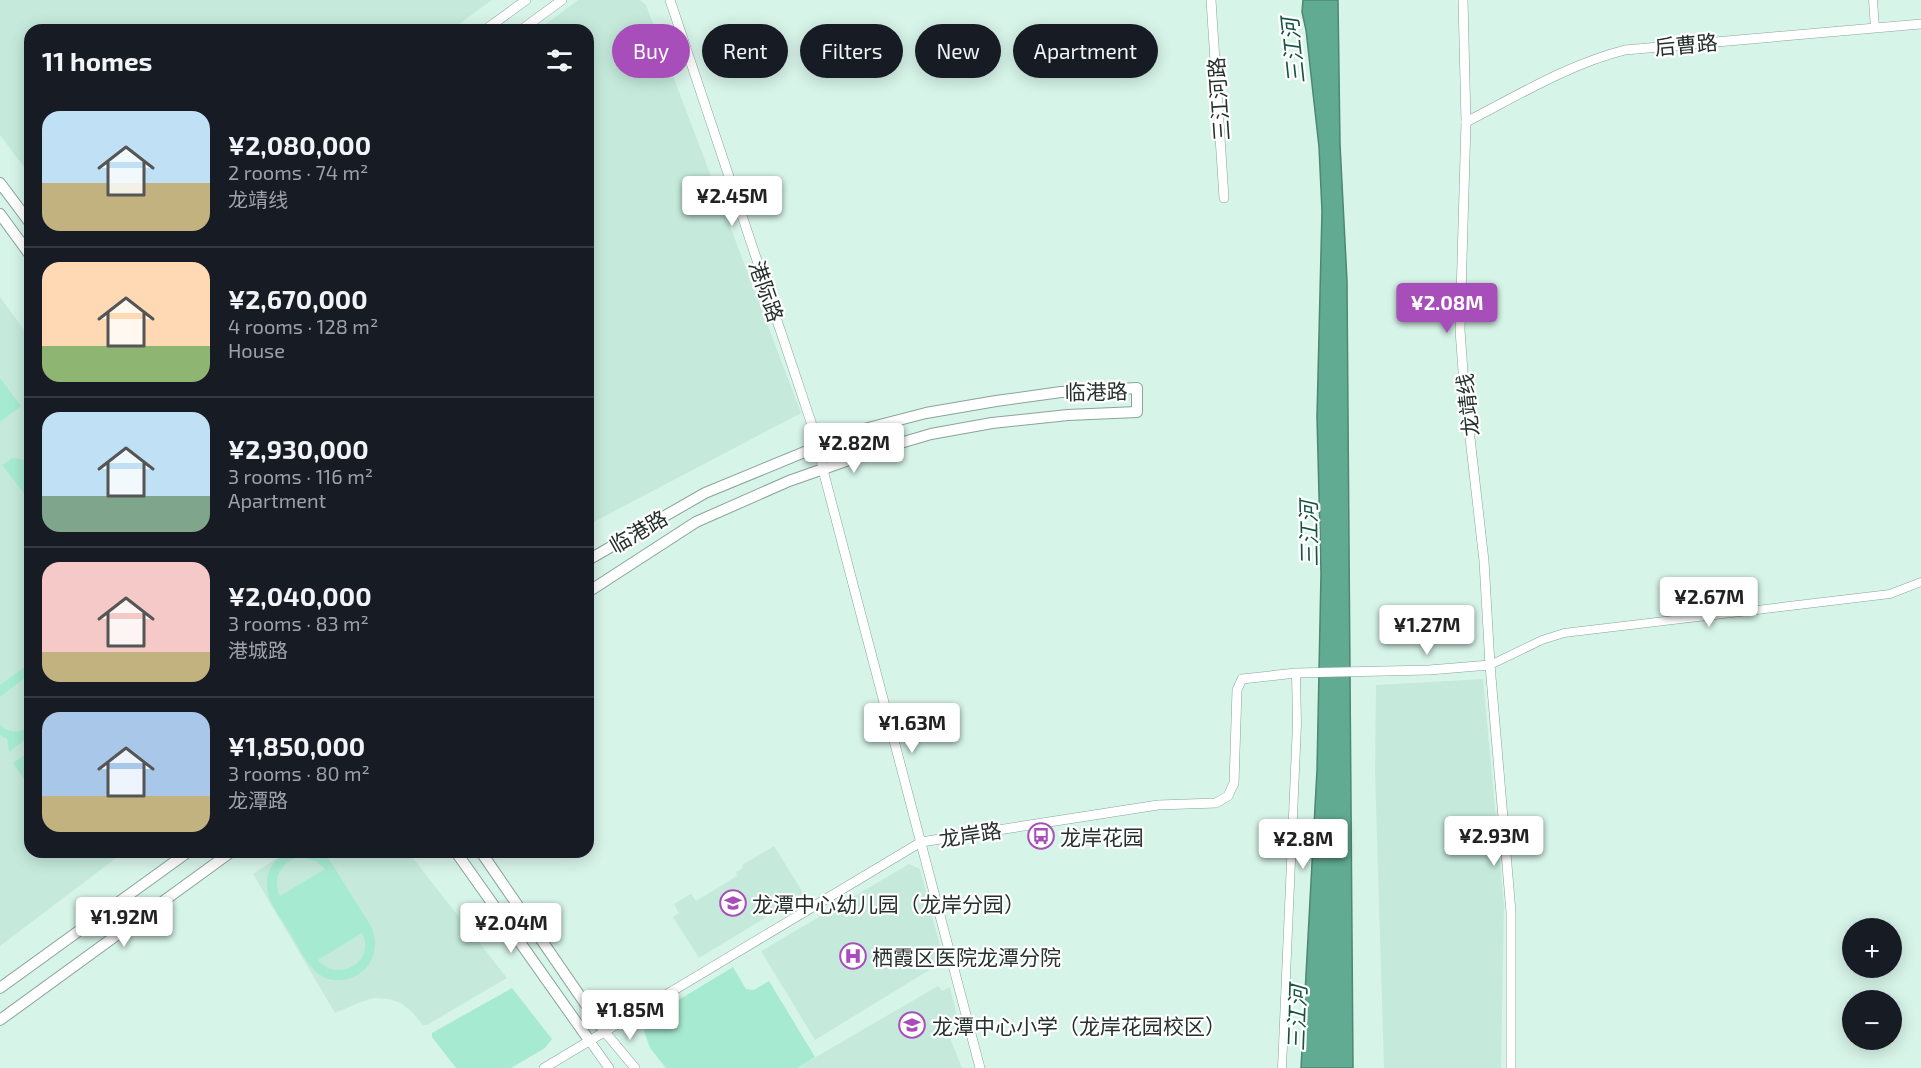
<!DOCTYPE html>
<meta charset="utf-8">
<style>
:root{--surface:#171b24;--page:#20242c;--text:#f1f3f6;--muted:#9ea1a6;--line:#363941;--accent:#a84eba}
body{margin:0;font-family:"Exo 2","Noto Sans SC",sans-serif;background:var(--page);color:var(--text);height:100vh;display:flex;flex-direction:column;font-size:22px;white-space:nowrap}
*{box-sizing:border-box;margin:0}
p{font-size:20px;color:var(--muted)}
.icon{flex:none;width:33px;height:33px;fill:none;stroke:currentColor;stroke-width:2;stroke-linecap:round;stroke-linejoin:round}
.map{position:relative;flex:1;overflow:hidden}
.side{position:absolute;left:24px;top:24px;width:570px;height:834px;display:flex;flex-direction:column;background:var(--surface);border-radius:18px;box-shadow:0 3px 15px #0003}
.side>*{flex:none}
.top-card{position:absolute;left:612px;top:24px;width:570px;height:54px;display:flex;gap:12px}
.fabs{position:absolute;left:1842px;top:918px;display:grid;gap:12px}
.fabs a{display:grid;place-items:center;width:60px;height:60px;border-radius:50%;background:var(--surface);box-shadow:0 3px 15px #0003;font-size:30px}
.price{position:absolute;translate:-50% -51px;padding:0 14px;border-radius:6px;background:#fff;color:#222;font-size:20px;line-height:39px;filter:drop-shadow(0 2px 3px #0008)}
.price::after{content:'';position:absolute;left:50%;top:36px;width:18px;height:14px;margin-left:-9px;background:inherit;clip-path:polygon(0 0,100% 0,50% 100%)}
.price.on{background:var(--accent);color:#fff}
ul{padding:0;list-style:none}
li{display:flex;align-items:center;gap:18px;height:150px;padding:0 18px}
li+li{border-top:2px solid var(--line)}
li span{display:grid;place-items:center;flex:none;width:168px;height:120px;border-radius:18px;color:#555}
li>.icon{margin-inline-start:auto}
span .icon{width:72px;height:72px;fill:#fffc;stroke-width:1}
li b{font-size:26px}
h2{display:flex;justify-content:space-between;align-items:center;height:72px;padding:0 18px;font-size:26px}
.pill{padding:0 21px;border-radius:27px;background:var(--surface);box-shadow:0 3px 15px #0003;font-size:21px;line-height:54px}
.pill.on{background:var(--accent);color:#fff}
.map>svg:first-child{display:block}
</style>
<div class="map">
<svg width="1921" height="1068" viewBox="0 0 1921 1068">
<rect width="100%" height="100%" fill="#d7f4e9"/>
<g fill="#c5eadc">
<polygon points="0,0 492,0 451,30 30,30 30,175 0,135"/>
<polygon points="578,0 640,0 646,5 801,413 588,525 588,30 538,30"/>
<polygon points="0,297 30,338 30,852 124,852 0,946"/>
<polygon points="1483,679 1504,905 1501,1068 1384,1068 1375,773 1376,685"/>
<polygon points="774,846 804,894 699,958 673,917 679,913 674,904 691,894 696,901 737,876 736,872 743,868 742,865"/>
<polygon points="286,852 408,852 507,978 427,1025 423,1025 412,1012 401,1003 389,999 374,998 361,1002 335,1013 253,874"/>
<polygon points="909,864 920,869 944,961 815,1040 761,951"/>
<polygon points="938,986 942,991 950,987 957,1017 948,1033 962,1068 797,1068"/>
</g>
<g fill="#a7ead2" fill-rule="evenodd">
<polygon points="0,378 21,406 0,422"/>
<polygon points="13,458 24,460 30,468 30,501 2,465"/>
<polygon points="30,663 30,674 0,697 0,685"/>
<path d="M0,725C10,734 20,733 30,726V736L9,752L7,739L0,735Z"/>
<polygon points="30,751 30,788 13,763"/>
<path d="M287,852H320L329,859L372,928C377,941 376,956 367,967C361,974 352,979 343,980C313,984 302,952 289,931C281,918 267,902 267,886C266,871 274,859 287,852ZM299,857L316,861L325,869L280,896C272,878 281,862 299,857ZM362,933C377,961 338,984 318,960Z"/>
<polygon points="733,967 746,989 754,990 769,981 815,1057 797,1068 666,1068 650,1048 644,1031 649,1018"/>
<polygon points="512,988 552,1039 545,1048 511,1068 456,1068 432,1037 432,1033"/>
</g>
<polygon fill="#60ab92" stroke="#4f8674" stroke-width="1.5" points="1303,0 1338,0 1340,144 1347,281 1353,1068 1301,1068 1317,770 1321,573 1317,417 1322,211 1319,147 1306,30 1302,12"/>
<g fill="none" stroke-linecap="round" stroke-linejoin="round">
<g stroke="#89a49a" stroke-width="9">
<g id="minor">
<polyline points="1873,0 1875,28"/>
<polyline points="1490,665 1542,640 1564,633 1890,594 1921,582"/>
<polyline points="1282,1068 1297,724 1296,673"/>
</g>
</g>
<g stroke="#89a49a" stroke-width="10">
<g id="tertiary">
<polyline points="670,0 819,446 823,470 980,1068"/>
<polyline points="1211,0 1224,198"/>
<polyline points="1463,0 1466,122 1460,330 1464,385 1484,561 1490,665 1511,912 1511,1068"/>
<polyline points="485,30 526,0"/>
<polyline points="521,30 562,0"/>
<path d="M1466,122C1517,96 1569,64 1625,50L1921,24"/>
<polyline points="604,1031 635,1068"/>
<polyline points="589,1040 609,1068"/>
<polyline points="544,1068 921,842 1158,805 1216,803 1228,796 1234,783 1237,690 1242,679 1296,673 1429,670 1490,665"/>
</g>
</g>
<g stroke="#89a49a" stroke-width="12">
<g id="secondary">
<polyline points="0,183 30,223"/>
<polyline points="0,214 30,255"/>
<polyline points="588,560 705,493 819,446 868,428 926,413 996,401 1061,392 1137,388 1137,412 1068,415 992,423 931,434 880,449 789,481 696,522 588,592"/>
<polyline points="456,852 589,1040"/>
<polyline points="481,852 604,1031"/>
<polyline points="0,988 188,852"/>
<polyline points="0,1020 231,852"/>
</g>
</g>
<use href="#minor" stroke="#fff" stroke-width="8"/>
<use href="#tertiary" stroke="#fff" stroke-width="9"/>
<use href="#secondary" stroke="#fff" stroke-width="10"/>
</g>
<defs>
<g id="bus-ring" transform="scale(1.35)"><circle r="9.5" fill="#fff" stroke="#a84eba" stroke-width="1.5"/><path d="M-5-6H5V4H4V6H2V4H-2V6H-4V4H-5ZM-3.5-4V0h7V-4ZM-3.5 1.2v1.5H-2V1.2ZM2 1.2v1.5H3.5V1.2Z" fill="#a84eba"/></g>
<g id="school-ring" transform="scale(1.35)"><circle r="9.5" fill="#fff" stroke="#a84eba" stroke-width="1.5"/><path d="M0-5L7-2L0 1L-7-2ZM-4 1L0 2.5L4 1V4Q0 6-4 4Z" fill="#a84eba"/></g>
<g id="hospital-ring" transform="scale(1.35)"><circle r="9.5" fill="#fff" stroke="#a84eba" stroke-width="1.5"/><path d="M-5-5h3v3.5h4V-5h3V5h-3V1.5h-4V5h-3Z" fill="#a84eba"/></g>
</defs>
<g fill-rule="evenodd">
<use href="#bus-ring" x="1041" y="836"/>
<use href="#school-ring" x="733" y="903"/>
<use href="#hospital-ring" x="853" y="956"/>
<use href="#school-ring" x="912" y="1025"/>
</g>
<g text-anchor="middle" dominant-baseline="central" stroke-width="4.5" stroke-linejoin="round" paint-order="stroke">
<g font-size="21" fill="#26312d" stroke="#fff">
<text transform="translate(1686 44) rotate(-5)">后曹路</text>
<text transform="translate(1218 99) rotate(-94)">三江河路</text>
<text transform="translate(767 291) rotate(71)">港际路</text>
<text transform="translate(1096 391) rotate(-1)">临港路</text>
<text transform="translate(1467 405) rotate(-96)">龙靖线</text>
<text transform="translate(638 531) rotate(-30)">临港路</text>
<text transform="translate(970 834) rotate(-9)">龙岸路</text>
</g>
<g font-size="21" fill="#26312d" stroke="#fff" text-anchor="start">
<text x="1060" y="836">龙岸花园</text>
<text x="752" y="903">龙潭中心幼儿园（龙岸分园）</text>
<text x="872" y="956">栖霞区医院龙潭分院</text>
<text x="932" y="1025">龙潭中心小学（龙岸花园校区）</text>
</g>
<g font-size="22" font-style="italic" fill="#175443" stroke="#fff">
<text transform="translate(1292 51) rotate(-96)">三江河</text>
<text transform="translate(1308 534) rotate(-91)">三江河</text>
<text transform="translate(1296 1018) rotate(-88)">三江河</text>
</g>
</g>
</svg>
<div class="fabs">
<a>+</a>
<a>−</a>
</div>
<b class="price" style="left:732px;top:227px">¥2.45M</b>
<b class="price on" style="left:1447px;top:334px">¥2.08M</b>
<b class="price" style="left:854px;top:474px">¥2.82M</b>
<b class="price" style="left:1709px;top:628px">¥2.67M</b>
<b class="price" style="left:1427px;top:656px">¥1.27M</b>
<b class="price" style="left:912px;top:754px">¥1.63M</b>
<b class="price" style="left:1494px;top:867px">¥2.93M</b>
<b class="price" style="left:1303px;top:870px">¥2.8M</b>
<b class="price" style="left:124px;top:948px">¥1.92M</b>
<b class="price" style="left:511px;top:954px">¥2.04M</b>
<b class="price" style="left:630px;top:1041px">¥1.85M</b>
<div class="top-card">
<a class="pill on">Buy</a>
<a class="pill">Rent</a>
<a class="pill">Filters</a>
<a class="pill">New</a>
<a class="pill">Apartment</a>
</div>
<section class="side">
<h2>11 homes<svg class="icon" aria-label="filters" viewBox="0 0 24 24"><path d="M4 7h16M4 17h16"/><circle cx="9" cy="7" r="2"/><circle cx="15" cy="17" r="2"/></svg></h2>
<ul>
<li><span style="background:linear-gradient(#bfe0f5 60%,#c2b280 0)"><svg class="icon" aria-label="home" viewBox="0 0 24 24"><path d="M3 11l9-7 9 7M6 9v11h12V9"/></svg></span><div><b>¥2,080,000</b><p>2 rooms · 74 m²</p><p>龙靖线</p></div></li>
<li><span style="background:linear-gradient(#ffd9b3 70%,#8fb573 0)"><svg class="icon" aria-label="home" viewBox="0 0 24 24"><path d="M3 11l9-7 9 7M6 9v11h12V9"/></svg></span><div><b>¥2,670,000</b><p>4 rooms · 128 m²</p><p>House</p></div></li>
<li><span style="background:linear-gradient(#bfe0f5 70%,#7fa58c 0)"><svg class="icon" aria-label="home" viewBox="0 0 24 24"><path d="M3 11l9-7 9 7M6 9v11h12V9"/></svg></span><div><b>¥2,930,000</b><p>3 rooms · 116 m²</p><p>Apartment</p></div></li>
<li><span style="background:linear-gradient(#f6c9c9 75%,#c2b280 0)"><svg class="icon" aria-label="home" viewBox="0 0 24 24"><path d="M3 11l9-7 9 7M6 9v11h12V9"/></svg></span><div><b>¥2,040,000</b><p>3 rooms · 83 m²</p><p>港城路</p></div></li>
<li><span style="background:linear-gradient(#a9c7e8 70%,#c2b280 0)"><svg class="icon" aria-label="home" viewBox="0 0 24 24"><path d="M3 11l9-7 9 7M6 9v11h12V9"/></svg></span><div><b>¥1,850,000</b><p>3 rooms · 80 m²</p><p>龙潭路</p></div></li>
</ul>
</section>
</div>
